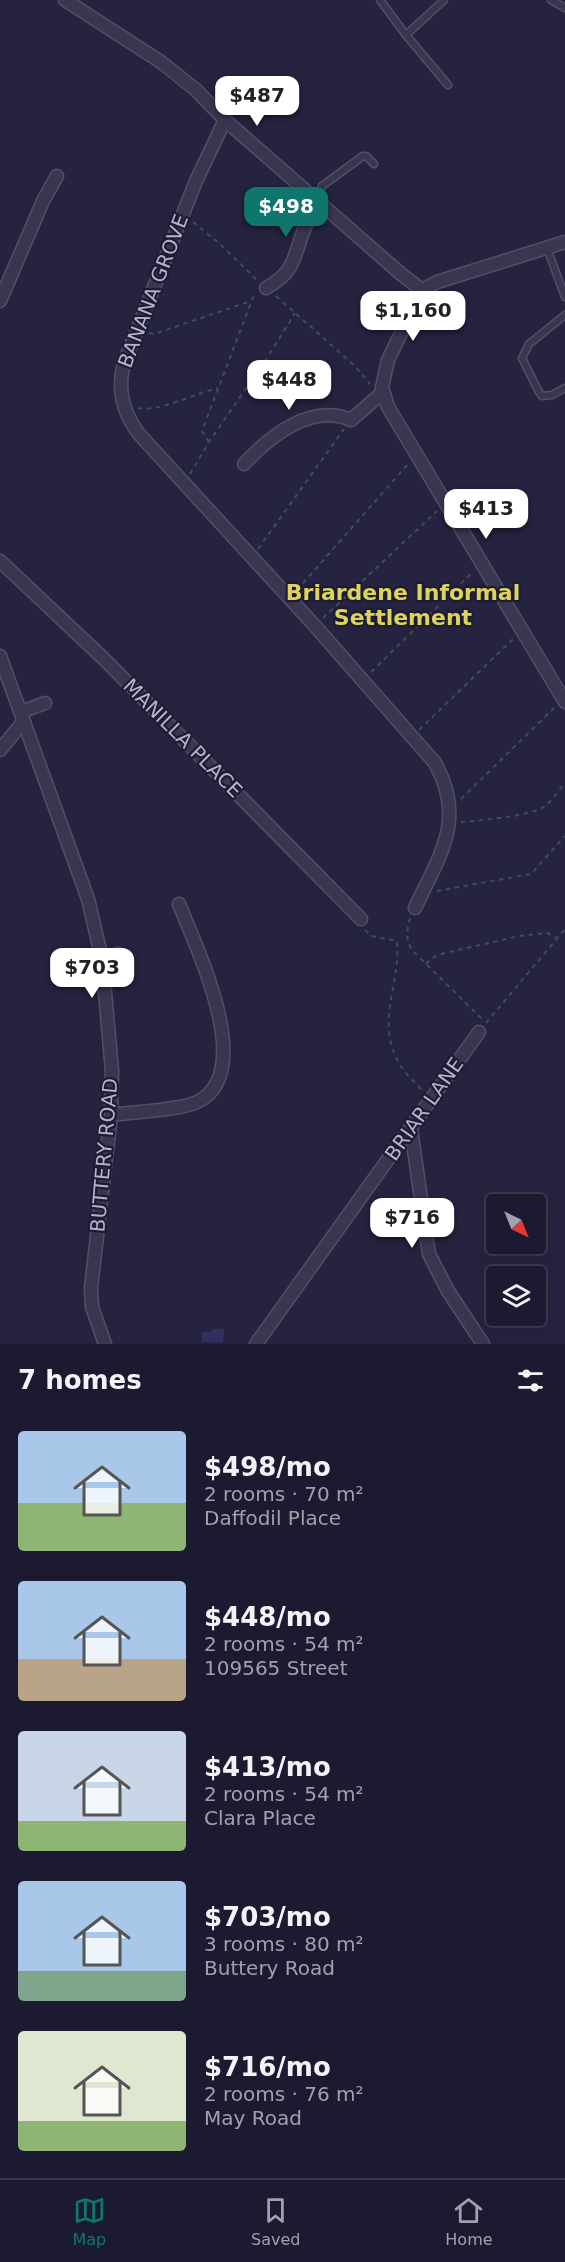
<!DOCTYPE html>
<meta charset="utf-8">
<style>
:root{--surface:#1c1a30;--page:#252338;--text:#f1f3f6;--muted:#a0a1ab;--line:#3a384c;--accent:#0f766e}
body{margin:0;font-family:"DejaVu Sans",sans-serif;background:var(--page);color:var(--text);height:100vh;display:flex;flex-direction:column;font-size:22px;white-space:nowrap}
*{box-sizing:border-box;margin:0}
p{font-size:20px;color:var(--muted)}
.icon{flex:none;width:33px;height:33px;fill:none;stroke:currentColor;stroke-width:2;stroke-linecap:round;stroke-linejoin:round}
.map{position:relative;height:1344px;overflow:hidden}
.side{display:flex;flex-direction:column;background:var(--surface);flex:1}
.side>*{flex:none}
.needle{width:39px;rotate:137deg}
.buttons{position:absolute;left:486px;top:1194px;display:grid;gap:12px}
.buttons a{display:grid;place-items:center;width:60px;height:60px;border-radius:6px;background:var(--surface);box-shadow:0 6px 24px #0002,0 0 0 2px var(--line);font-size:30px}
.price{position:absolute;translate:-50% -51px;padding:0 14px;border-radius:12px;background:#fff;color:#222;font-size:20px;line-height:39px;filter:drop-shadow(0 2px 3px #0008)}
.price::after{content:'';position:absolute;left:50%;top:36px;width:18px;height:14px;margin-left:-9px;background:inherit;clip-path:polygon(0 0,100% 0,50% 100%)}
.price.active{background:var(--accent);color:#fff}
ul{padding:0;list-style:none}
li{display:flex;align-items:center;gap:18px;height:150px;padding:0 18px}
li span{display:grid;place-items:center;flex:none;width:168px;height:120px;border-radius:6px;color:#555}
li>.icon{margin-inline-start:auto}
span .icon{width:72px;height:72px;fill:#fffc;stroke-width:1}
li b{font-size:26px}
h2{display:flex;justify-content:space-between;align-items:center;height:72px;padding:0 18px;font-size:26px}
.tab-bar{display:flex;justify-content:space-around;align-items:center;height:84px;border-top:2px solid var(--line);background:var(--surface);font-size:16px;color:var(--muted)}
.tab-bar a{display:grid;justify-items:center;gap:3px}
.tab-bar .active{color:var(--accent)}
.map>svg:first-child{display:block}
</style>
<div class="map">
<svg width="565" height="1344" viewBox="0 0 565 1344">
<rect width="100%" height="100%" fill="#252340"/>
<polygon fill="#322e60" points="212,1329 224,1329 223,1343 202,1342 202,1332 211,1332"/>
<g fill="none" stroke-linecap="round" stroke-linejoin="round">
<g stroke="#514f68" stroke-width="9">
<g id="service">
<polyline points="380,0 406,35"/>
<polyline points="444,0 406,35 448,85"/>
<polyline points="551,0 565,8"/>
<polyline points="317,200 322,186 363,156 366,156 374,164"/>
<polyline points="547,248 565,297"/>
<polyline points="565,315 529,344 522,358 539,392 542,396 552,395 565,388"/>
</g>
</g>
<g stroke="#514f68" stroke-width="15">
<g id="minor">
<polyline points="65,0 161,62 196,90 225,120 401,274 422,290"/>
<path d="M225,120L196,181L124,363C117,389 123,413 139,434L315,626L435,763C467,820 439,856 415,908"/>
<polyline points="565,242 437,282 422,290 388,360 382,387 388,407 565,702"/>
<path d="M266,288C293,273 293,261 302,235C306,223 312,212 317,200"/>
<polyline points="0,301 43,201 57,176"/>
<path d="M244,464C270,436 311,403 351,420L382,393"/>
<polyline points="0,561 104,659 361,919"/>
<polyline points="0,656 88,899 102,959 112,1071 111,1115 91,1288 92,1307 105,1344"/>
<polyline points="21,712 45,703"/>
<polyline points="0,750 24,721"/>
<polyline points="102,959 118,954"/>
<path d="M111,1115C131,1112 182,1110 197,1102C258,1073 196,947 179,904"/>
<polyline points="411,1129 429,1254 448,1291 483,1344"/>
<polyline points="256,1344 479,1032"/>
</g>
</g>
<g stroke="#404b5b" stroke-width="2" stroke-dasharray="4.5 4.5" stroke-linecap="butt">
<polyline points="193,222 220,244 258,281"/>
<polyline points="276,296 356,367 370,384"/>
<polyline points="149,333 154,334 251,301"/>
<path d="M138,408C156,413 197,393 218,388"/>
<polyline points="209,442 202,431 255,292"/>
<polyline points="190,474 209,442 269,355 295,313"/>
<polyline points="258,549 344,429"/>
<polyline points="297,590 408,464"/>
<polyline points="323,618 437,511"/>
<polyline points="371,672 474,571"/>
<polyline points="419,730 514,638"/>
<polyline points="461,799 555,707"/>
<path d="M461,822C479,821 527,816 542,808C551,803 558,791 565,783"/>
<polyline points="437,891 531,874 565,836"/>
<path d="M410,918C407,930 405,939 412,950L484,1021"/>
<path d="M365,930L371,936L397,941C401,984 375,1021 399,1063C404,1073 415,1082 423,1091"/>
<polyline points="426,964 432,958 441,954 519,936 547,933 557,938"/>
<polyline points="486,1023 565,929"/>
</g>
<use href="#service" stroke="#393750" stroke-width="6"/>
<use href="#minor" stroke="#393750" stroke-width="12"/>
</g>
<g text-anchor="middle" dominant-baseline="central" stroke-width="4.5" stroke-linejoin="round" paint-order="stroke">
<g font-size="20" fill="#b6b3cb" stroke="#1e1c35">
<text transform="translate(153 291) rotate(-69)">BANANA GROVE</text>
<text transform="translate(183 738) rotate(45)">MANILLA PLACE</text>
<text transform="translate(424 1109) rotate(-55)">BRIAR LANE</text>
<text transform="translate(104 1155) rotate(-85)">BUTTERY ROAD</text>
</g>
<g font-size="22" font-weight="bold" fill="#ddd45c" stroke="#1e1c35">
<text x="403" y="592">Briardene Informal<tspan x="403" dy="25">Settlement</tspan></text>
</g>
</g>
</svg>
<div class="buttons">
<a><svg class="needle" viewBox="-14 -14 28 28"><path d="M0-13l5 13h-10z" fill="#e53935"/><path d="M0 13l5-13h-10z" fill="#a0a1ab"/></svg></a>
<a><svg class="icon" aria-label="layers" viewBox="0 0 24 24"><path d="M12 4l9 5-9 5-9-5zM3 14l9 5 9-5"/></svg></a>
</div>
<b class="price" style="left:257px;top:127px">$487</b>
<b class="price active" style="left:286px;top:238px">$498</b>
<b class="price" style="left:413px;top:342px">$1,160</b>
<b class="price" style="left:289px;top:411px">$448</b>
<b class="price" style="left:486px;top:540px">$413</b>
<b class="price" style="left:92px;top:999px">$703</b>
<b class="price" style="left:412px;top:1249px">$716</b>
</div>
<section class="side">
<h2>7 homes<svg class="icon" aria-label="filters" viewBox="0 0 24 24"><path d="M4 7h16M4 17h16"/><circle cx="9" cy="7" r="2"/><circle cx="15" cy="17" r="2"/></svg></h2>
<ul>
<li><span style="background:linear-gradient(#a9c7e8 60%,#8fb573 0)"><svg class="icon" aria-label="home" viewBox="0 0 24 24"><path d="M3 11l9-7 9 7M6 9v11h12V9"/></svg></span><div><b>$498/mo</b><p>2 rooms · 70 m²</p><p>Daffodil Place</p></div></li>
<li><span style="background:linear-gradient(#a9c7e8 65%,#b9a48a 0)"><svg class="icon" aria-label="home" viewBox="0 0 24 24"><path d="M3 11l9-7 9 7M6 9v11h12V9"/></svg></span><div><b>$448/mo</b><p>2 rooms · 54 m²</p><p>109565 Street</p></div></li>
<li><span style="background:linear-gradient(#c9d6e8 75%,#8fb573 0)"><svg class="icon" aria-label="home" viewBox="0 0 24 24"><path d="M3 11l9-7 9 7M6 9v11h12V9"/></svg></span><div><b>$413/mo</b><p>2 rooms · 54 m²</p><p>Clara Place</p></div></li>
<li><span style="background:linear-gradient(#a9c7e8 75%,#7fa58c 0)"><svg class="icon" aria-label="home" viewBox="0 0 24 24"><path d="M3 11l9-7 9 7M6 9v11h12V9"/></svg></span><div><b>$703/mo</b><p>3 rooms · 80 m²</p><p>Buttery Road</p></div></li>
<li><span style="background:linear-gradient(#dfe7d0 75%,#8fb573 0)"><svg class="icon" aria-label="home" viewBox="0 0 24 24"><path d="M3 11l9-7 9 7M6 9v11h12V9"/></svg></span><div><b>$716/mo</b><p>2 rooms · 76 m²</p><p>May Road</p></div></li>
</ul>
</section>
<nav class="tab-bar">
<a class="active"><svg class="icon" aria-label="map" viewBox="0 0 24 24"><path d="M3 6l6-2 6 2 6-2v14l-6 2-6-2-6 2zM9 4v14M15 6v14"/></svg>Map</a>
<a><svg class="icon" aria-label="saved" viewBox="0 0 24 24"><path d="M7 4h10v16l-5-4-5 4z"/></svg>Saved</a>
<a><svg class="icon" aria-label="home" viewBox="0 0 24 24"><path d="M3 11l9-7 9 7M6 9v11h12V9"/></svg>Home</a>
</nav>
